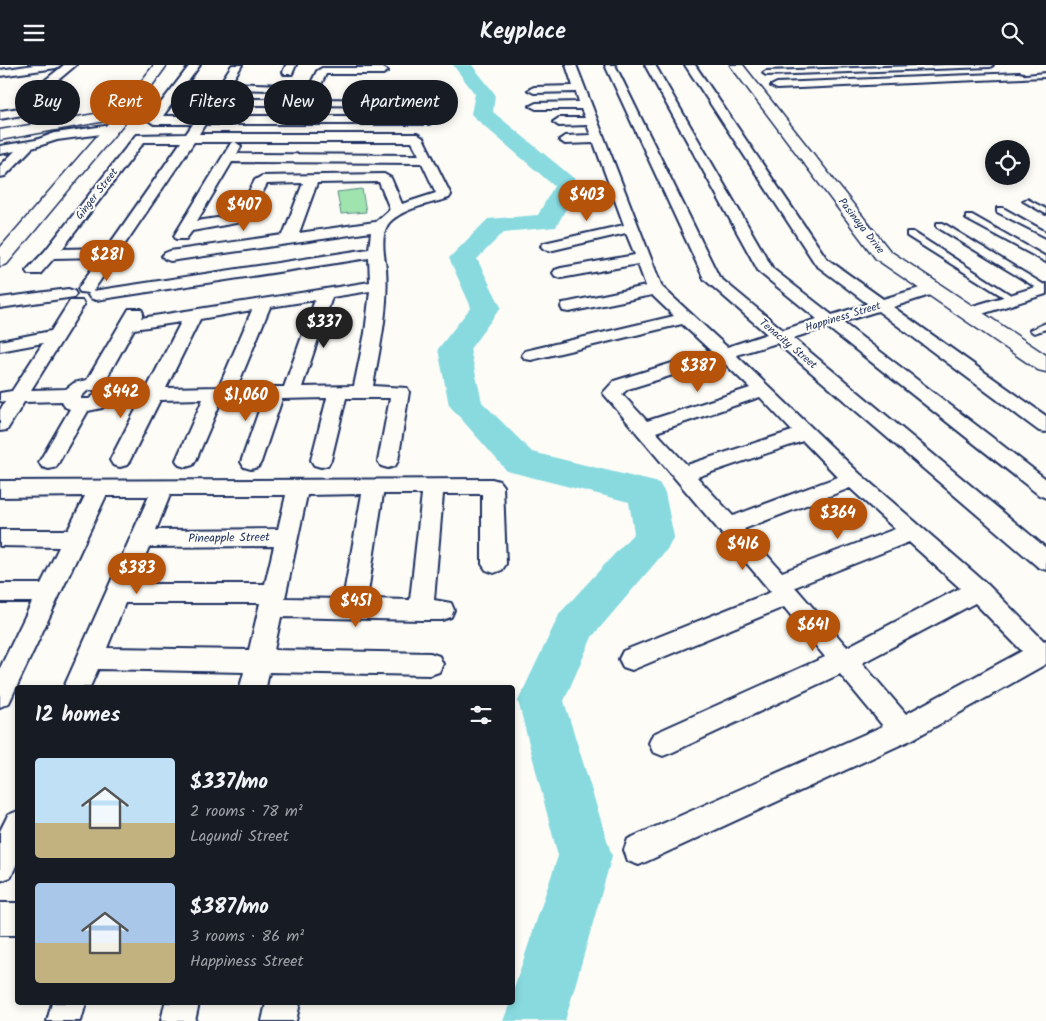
<!DOCTYPE html>
<meta charset="utf-8">
<style>
:root{--surface:#171b24;--page:#20242c;--text:#f1f3f6;--muted:#9ea1a6;--accent:#b45309}
body{margin:0;font-family:Kalam,sans-serif;background:var(--page);color:var(--text);height:100vh;display:flex;flex-direction:column;font-size:19px;white-space:nowrap}
*{box-sizing:border-box;margin:0}
p{font-size:16px;color:var(--muted)}
.icon{flex:none;width:28px;height:28px;fill:none;stroke:currentColor;stroke-width:2;stroke-linecap:round;stroke-linejoin:round}
.map{position:relative;flex:1;overflow:hidden}
.side{position:absolute;left:15px;top:620px;width:500px;height:320px;display:flex;flex-direction:column;background:var(--surface);border-radius:5px;box-shadow:0 2px 8px #0003}
.side>*{flex:none}
.banner{position:absolute;left:15px;top:15px;width:500px;height:45px;display:flex;gap:10px}
.fabs{position:absolute;left:985px;top:75px;display:grid;gap:10px}
.fabs a{display:grid;place-items:center;width:45px;height:45px;border-radius:50%;background:var(--surface);box-shadow:0 2px 8px #0003;font-size:25px}
.price{position:absolute;translate:-50% -42px;padding:0 11px;border-radius:18px;background:var(--accent);color:#fff;font-size:16px;line-height:32px;filter:drop-shadow(0 1px 2px #0008)}
.price::after{content:'';position:absolute;left:50%;top:30px;width:15px;height:11px;margin-left:-8px;background:inherit;clip-path:polygon(0 0,100% 0,50% 100%)}
.price.selected{background:#222;color:#fff}
ul{padding:0;list-style:none}
li{display:flex;align-items:center;gap:15px;height:125px;padding:0 20px}
li span{display:grid;place-items:center;flex:none;width:140px;height:100px;border-radius:5px;color:#555}
li>.icon{margin-inline-start:auto}
span .icon{width:60px;height:60px;fill:#fffc;stroke-width:1}
li b{font-size:21px}
h2{display:flex;justify-content:space-between;align-items:center;height:60px;padding:0 20px;font-size:21px}
.pill{padding:0 18px;border-radius:22px;background:var(--surface);box-shadow:0 2px 8px #0003;font-size:18px;line-height:45px}
.pill.selected{background:var(--accent);color:#fff}
header{display:flex;justify-content:space-between;align-items:center;height:65px;padding:0 20px;background:var(--surface);font-size:22px;font-weight:700}
.map>svg:first-child{display:block}
</style>
<header><svg class="icon" aria-label="menu" viewBox="0 0 24 24"><path d="M4 6h16M4 12h16M4 18h16"/></svg>Keyplace<svg class="icon" aria-label="search" viewBox="0 0 24 24"><circle cx="10" cy="10" r="6"/><path d="M15 15l6 6"/></svg></header>
<div class="map">
<svg width="1046" height="956" viewBox="0 0 1046 956">
<rect width="100%" height="100%" fill="#fdfcf7"/>
<filter id="ink" filterUnits="userSpaceOnUse"><feTurbulence type="fractalNoise" baseFrequency=".02" numOctaves="2"/><feDisplacementMap in="SourceGraphic" scale="10" xChannelSelector="R" yChannelSelector="G"/><feConvolveMatrix kernelMatrix="1 2 1 2 8 2 1 2 1" color-interpolation-filters="sRGB"/></filter>
<g filter="url(#ink)">
<polygon fill="#9fe3af" stroke="#5d8986" points="362,124 366,147 341,149 337,127"/>
<g fill="none" stroke-linecap="round" stroke-linejoin="round">
<polygon fill="#88dadf" fill-rule="evenodd" points="453,0 472,0 495,29 493,47 576,115 579,120 556,162 504,167 477,194 501,242 470,284 482,337 532,387 659,418 665,428 674,472 668,483 592,572 564,636 612,791 565,956 503,956 510,938 512,938 512,929 558,791 518,636 560,548 634,468 629,437 507,406 449,340 438,284 471,242 449,193 488,154 538,150 554,121 475,53 471,49 475,29"/>
<g stroke="#1b2f5e" stroke-width="4">
<g id="lane">
<polygon points="945,0 993,0 990,2 766,10 763,8 766,6"/>
<polygon points="1046,8 1046,12 1019,13 1016,11"/>
<polygon points="1027,134 1046,144 1046,149 1025,137 1023,136"/>
<polygon points="997,143 1003,143 1046,167 1046,172 997,147"/>
<polygon points="966,150 972,150 1046,192 1046,197 966,154"/>
<polygon points="937,158 943,158 1046,221 1046,226 1042,226 937,162"/>
<polygon points="907,167 913,167 1017,234 1010,236 907,171"/>
<polygon points="1046,258 1046,264 1034,268 1030,265"/>
</g>
</g>
<g stroke="#1b2f5e" stroke-width="4">
<g id="street">
<polygon points="34,0 61,0 56,3 0,11 0,5"/>
<polygon points="64,0 76,0 38,32 41,57 39,60 31,60 28,49 0,54 0,46 27,42 26,31 28,29"/>
<path d="M190,0H200L163,51H198L232,0H242L231,18L284,20L286,22L276,39L272,40H217L210,51H429L435,55L429,59H205L199,69H417L423,73L451,130L449,133C430,139 403,143 389,158C380,169 384,191 386,203C389,243 380,282 373,321L407,323L409,327L398,396L395,401L388,403L381,401L378,396L390,333H346L331,395L328,400L321,402L314,400L311,395L327,333L282,334L261,397L258,402L251,404L244,402L241,397L263,334H222L196,395L193,400L186,402L179,400L176,395L203,334L160,335L130,395L127,400L120,402L113,400L110,395L141,335H112L102,343L88,346L56,402L49,404L42,402L39,397L70,344L65,342L62,336L24,337L7,365L0,366V345L5,337L0,336V328L12,326L43,278L0,286V276L51,266L70,236H82L84,240L31,325L66,324L74,318L87,315L129,244H141L143,248L141,253L370,217L369,193L96,235L90,233L88,230L89,228L80,227L78,224L100,192L54,193L40,209H28L26,206L45,186L136,70L186,69L193,59H154L148,55ZM227,24L273,25L268,34H221ZM144,77H181L107,183L62,184ZM194,77H412L419,90L237,89L241,81L235,77L231,78L174,171L176,174H186L192,166L247,156L267,119L303,118L283,170L170,186L165,188L162,191L165,194L170,196L371,167L369,184L93,226ZM232,97L422,98L436,128L402,139L391,113L384,109L262,111L255,115L237,150L197,156ZM379,117L390,144L375,157L299,168L317,118ZM370,226L365,268L354,321L302,322L332,232ZM315,235L284,322H237L270,242ZM252,245L219,322L166,323L200,254ZM181,257L147,323H115L112,318L105,316L134,264ZM94,325L97,328L89,334H81V332L87,326Z"/>
<polygon points="286,0 296,0 292,9 284,9 283,7"/>
<path d="M566,0H576L662,222L727,282L767,269L704,214L605,0H615L719,212L783,265L817,254L759,207L645,0H655L773,204L832,250L868,239L816,200L685,0H695L827,194L883,234L933,219L939,221L941,224L939,227L893,242L1046,351V367L1039,366L878,246L842,257L1046,414V433L1039,430L827,262L793,273L1046,483V505L1038,502L777,278L736,290L860,409L986,518L1044,576L1046,575V599L913,674L639,800L628,796L624,785L628,774L883,661L840,609L673,687L663,691L653,687L649,678L653,669L825,592L784,542L632,605L623,602L619,594L623,586L771,527L603,328L614,316L711,286L682,259L531,295L525,294L522,290L525,286L674,251L652,230L569,247L563,246L561,242L563,238L569,237L646,221L638,199L561,213L555,211L553,208L555,205L561,203L635,190L626,168L549,186L544,184L541,181L544,178L624,160L594,78L565,79L559,75L565,71L591,70L587,60L559,61L553,57L559,53H585L581,44H536L530,41L536,38L579,37L576,27L534,28L528,25L534,22L573,21ZM721,295L750,323L647,356L622,329L628,324ZM760,332L792,366L687,400L656,367ZM803,376L838,412L733,451L697,412ZM850,423L895,464L782,507L744,464ZM909,477L960,523L847,582L795,522ZM975,538L1022,586L906,649L862,598Z"/>
<polygon points="322,3 383,3 388,6 383,9 326,9 314,34 405,35 411,38 405,41 303,40 301,38 317,6"/>
<polygon points="1019,8 1023,9 1024,11 1023,13 777,24 771,21 777,18"/>
<polygon points="112,60 116,61 118,64 116,67 57,75 32,83 5,111 0,112 0,101 15,86 0,89 0,81 36,75 55,68"/>
<polygon points="1046,219 1046,229 969,253 963,252 961,248 963,244"/>
<polygon points="68,224 74,226 76,229 74,232 0,243 0,233"/>
<path d="M492,414L499,416L503,421L506,499L502,505L494,508L486,505L482,499V429H443L434,535L451,538L454,545L451,552L442,555H421L281,552L274,585L430,588L439,591L443,599L439,607L430,610L269,607L266,622H240L244,607L98,604L90,622H64L149,431H106L9,638L0,642V603L32,537H0V519H41L59,482L0,481V465H68L85,431L0,432V416ZM362,429L343,534L285,533L307,430ZM383,429H422L410,535L367,534ZM170,430H286L278,464L156,465ZM274,481L265,519H133L149,482ZM125,538H260L249,585L107,583Z"/>
<polygon points="18,746 18,796 11,812 0,816 0,766 8,750"/>
<rect x="0" y="838" width="18" height="32"/>
<polygon points="52,938 86,938 81,956 47,956"/>
<polygon points="165,938 199,938 195,956 161,956"/>
<polygon points="266,938 300,938 296,956 262,956"/>
</g>
</g>
<g stroke="#1b2f5e" stroke-width="3">
<g id="secondary">
<polygon points="154,0 167,0 130,51 7,199 0,201 0,183 111,55 0,75 0,65 119,45"/>
<polygon points="730,0 743,0 890,186 1046,290 1046,307 1038,305 876,194"/>
</g>
</g>
<use href="#lane" fill="#fdfcf7" fill-rule="evenodd"/>
<use href="#street" fill="#fdfcf7" fill-rule="evenodd"/>
<use href="#secondary" fill="#fdfcf7" fill-rule="evenodd"/>
</g>
</g>
<g text-anchor="middle" dominant-baseline="central" stroke-width="4.5" stroke-linejoin="round" paint-order="stroke">
<g font-size="11" fill="#1b2f5e" stroke="#fdfcf7">
<text transform="translate(97 129) rotate(-52)">Ginger Street</text>
<text transform="translate(861 161) rotate(52)">Pasinaya Drive</text>
<text transform="translate(843 252) rotate(-17)">Happiness Street</text>
<text transform="translate(788 279) rotate(40)">Tenacity Street</text>
</g>
<g font-size="12" fill="#1b2f5e" stroke="#fdfcf7">
<text transform="translate(229 473) rotate(-1)">Pineapple Street</text>
</g>
</g>
</svg>
<div class="fabs">
<a><svg class="icon" aria-label="locate" viewBox="0 0 24 24"><circle cx="12" cy="12" r="6"/><path d="M12 2v4M12 18v4M2 12h4M18 12h4"/></svg></a>
</div>
<b class="price" style="left:587px;top:157px">$403</b>
<b class="price" style="left:244px;top:167px">$407</b>
<b class="price" style="left:107px;top:217px">$281</b>
<b class="price selected" style="left:324px;top:284px">$337</b>
<b class="price" style="left:698px;top:328px">$387</b>
<b class="price" style="left:121px;top:354px">$442</b>
<b class="price" style="left:246px;top:357px">$1,060</b>
<b class="price" style="left:838px;top:475px">$364</b>
<b class="price" style="left:743px;top:506px">$416</b>
<b class="price" style="left:137px;top:530px">$383</b>
<b class="price" style="left:356px;top:563px">$451</b>
<b class="price" style="left:813px;top:587px">$641</b>
<div class="banner">
<a class="pill">Buy</a>
<a class="pill selected">Rent</a>
<a class="pill">Filters</a>
<a class="pill">New</a>
<a class="pill">Apartment</a>
</div>
<section class="side">
<h2>12 homes<svg class="icon" aria-label="filters" viewBox="0 0 24 24"><path d="M4 7h16M4 17h16"/><circle cx="9" cy="7" r="2"/><circle cx="15" cy="17" r="2"/></svg></h2>
<ul>
<li><span style="background:linear-gradient(#bfe0f5 65%,#c2b280 0)"><svg class="icon" aria-label="home" viewBox="0 0 24 24"><path d="M3 11l9-7 9 7M6 9v11h12V9"/></svg></span><div><b>$337/mo</b><p>2 rooms · 78 m²</p><p>Lagundi Street</p></div></li>
<li><span style="background:linear-gradient(#a9c7e8 60%,#c2b280 0)"><svg class="icon" aria-label="home" viewBox="0 0 24 24"><path d="M3 11l9-7 9 7M6 9v11h12V9"/></svg></span><div><b>$387/mo</b><p>3 rooms · 86 m²</p><p>Happiness Street</p></div></li>
</ul>
</section>
</div>
